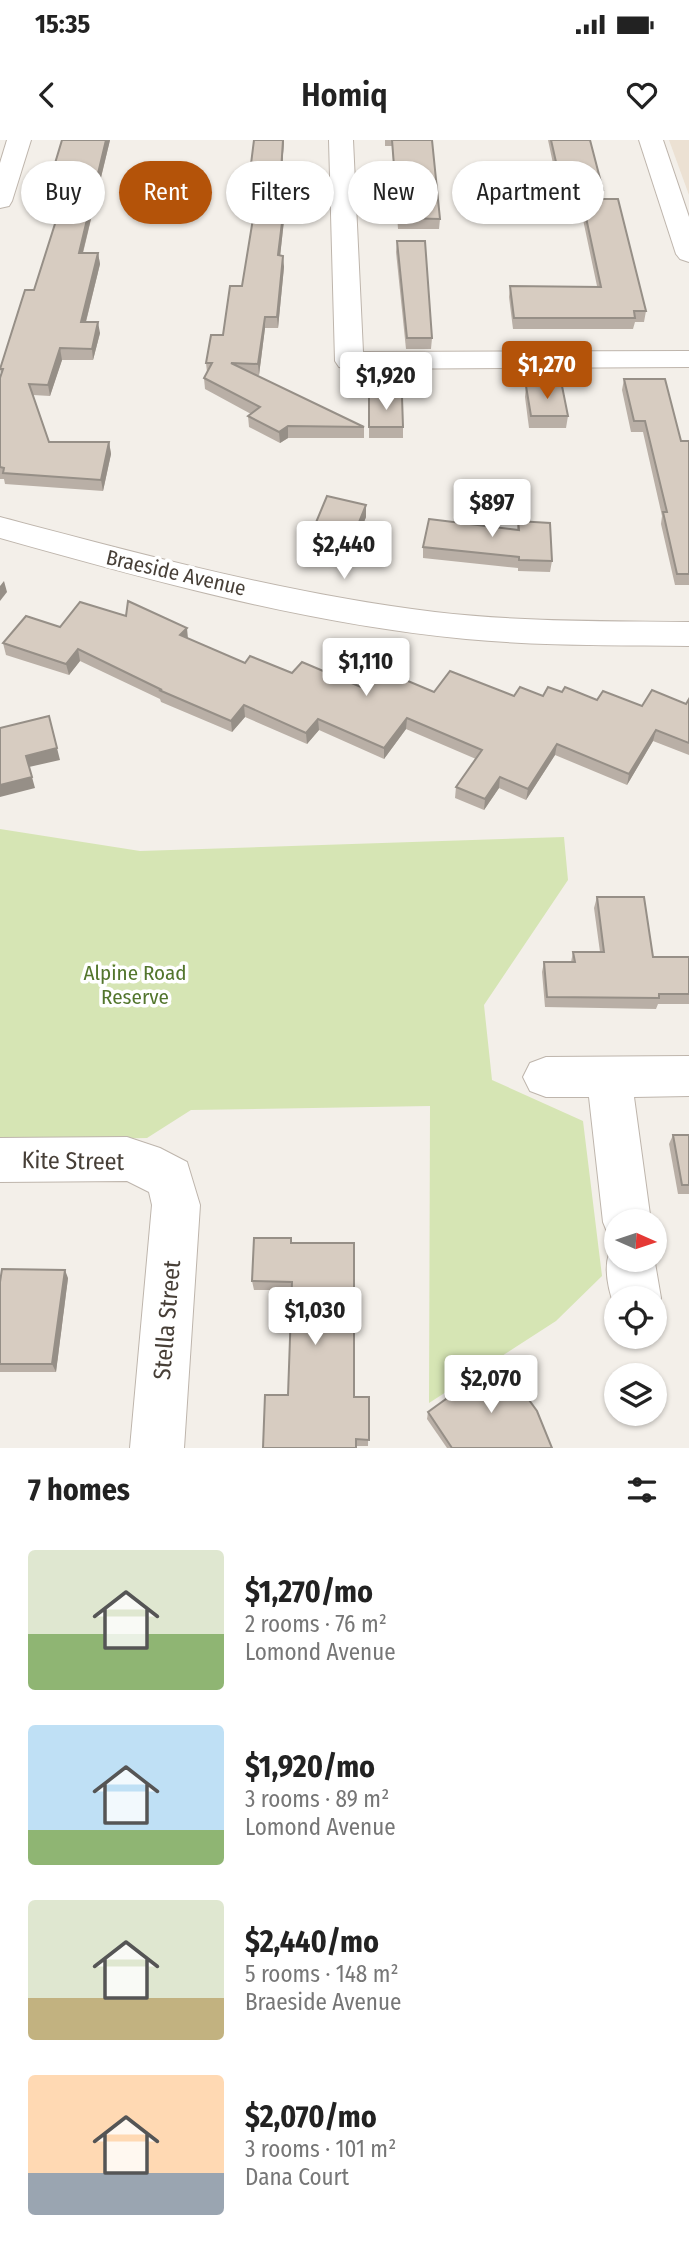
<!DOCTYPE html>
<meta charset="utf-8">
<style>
:root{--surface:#fff;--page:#f6f6f6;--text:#222;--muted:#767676;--accent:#b45309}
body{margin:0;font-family:"Fira Sans Condensed",sans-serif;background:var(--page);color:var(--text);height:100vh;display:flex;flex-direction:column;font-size:26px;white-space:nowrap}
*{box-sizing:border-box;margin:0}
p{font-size:23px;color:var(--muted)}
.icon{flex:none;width:38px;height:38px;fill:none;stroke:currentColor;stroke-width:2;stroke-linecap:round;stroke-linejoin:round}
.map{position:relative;height:1308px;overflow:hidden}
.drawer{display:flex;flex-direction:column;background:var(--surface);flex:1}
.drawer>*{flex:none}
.top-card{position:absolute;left:21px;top:21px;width:648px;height:63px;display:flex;gap:14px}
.needle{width:46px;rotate:93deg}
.buttons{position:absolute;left:604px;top:1069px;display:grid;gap:14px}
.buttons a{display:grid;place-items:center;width:63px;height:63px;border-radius:50%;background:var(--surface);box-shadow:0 2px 5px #0004;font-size:35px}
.price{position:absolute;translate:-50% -60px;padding:0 16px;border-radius:7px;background:#fff;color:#222;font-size:23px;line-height:46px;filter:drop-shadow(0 2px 4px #0008)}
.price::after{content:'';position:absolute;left:50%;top:42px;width:21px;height:16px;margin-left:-10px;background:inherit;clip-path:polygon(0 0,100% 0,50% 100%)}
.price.selected{background:var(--accent);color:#fff}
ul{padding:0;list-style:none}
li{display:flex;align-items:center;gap:21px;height:175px;padding:0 28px}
li span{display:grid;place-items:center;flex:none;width:196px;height:140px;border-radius:7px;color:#555}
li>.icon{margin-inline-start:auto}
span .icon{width:84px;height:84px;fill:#fffc;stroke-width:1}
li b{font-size:30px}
h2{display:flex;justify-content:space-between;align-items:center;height:84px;padding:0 28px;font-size:30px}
.tag{padding:0 24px;border-radius:32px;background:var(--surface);box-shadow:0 2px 5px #0004;font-size:24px;line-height:63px}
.tag.selected{background:var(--accent);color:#fff}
.status{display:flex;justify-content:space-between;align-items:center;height:49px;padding:0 35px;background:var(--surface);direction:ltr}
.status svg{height:19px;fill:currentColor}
header{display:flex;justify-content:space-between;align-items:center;height:91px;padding:0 28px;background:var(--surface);font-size:32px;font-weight:600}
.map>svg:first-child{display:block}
</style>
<div class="status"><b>15:35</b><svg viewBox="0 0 49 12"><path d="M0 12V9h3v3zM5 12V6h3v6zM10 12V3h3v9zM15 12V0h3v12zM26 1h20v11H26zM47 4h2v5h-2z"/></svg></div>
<header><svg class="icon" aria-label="back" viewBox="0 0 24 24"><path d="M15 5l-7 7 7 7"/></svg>Homiq<svg class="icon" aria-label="heart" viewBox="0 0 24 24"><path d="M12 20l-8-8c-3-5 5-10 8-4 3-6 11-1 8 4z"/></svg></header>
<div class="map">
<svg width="689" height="1308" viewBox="0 0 689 1308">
<rect width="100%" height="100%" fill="#f3efe9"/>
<polygon fill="#ece1d3" points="669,0 689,0 689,55"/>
<polygon fill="#d6e5b4" points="0,689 140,711 564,697 568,740 484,865 492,940 583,981 602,1136 556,1181 429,1263 430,966 191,970 147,998 0,1001"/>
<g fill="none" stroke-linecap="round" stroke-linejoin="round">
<g stroke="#beb5ac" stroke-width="2">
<g id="minor">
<polygon points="7,0 31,0 12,61 9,66 0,68 0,23"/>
<polygon points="329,0 353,0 363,212 689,211 689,227 349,229 339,227 335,221"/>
<polygon points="639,0 663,0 689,77 689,122 680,119 676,114"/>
<path d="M0,377C144,415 287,454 435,472C519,482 604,481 689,482V506C615,505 540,506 466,499C307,484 153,441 0,398Z"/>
<polygon points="689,916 689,956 634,957 651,1082 616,1082 616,1101 610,1099 603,1082 589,957 546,957 530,951 523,937 530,923 546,917"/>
<polygon points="127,997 160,1008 187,1022 200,1065 184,1308 130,1308 152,1065 149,1052 127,1041 0,1042 0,998"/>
<path d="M616,1102V1120H654V1117L661,1158L654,1174V1158H616V1171C608,1150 600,1119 616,1102Z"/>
</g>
</g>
<use href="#minor" fill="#fff" fill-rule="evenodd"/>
</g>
<g fill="#b9afa6">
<polygon points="62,0 110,0 83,113 98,113 100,124 86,182 100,193 93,220 62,220 50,256 33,255 49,302 109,302 111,314 103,351 5,344 4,339 0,339 0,238 1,234 0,229 34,150 57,79 55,68 61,51 51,51 50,40"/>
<polygon points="254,0 284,0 281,42 287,53 280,116 284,127 278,188 265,188 259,235 256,235 364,287 364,298 288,298 280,303 249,287 248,276 251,274 205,249 204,238 207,232 206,223 223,195 242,146 259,43 251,42 250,32"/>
<polygon points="385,0 432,0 440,79 439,89 398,89 392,6 385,6"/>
<polygon points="548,0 590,0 603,50 602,59 646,171 644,182 635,182 633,189 513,189 509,157 510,146 597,146 581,70 582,61 574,61 565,33 555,33"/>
<polygon points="397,101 432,198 431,209 406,209 396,112"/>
<polygon points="624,239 681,301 689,301 689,445 675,445 661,384 662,376 643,292 631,292 622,250"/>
<polygon points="526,246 568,276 566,288 529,288 525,257"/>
<polygon points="369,257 403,287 403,298 369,298"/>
<polygon points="366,377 351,414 320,408 320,405 312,403 312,392"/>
<polygon points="518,381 552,421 550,432 518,431 518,428 423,418 423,407 517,390"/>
<polygon points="126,476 188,499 245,523 361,547 514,556 543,556 562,552 597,560 642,566 686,564 689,559 689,615 653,601 627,645 555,615 526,660 499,648 484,670 455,658 456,647 476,619 406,589 384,619 319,590 307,604 245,577 232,592 161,562 160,559 80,521 69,535 6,515 3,503 60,487"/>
<polygon points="597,757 653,817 689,817 689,864 658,864 656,869 545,867 542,832 544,822 571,822 573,812 600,812 594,768"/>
<polygon points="673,995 689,995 689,1054 678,1054 669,1004"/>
<polygon points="291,1103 354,1257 369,1257 368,1306 356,1306 288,1255 292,1150 254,1150 252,1141"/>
<polygon points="68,1138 56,1232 0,1232 0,1142"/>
<polygon points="428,1272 552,1308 447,1308 427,1279"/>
</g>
<g fill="#968f87">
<polygon points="106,0 110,0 80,124 79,113"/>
<polygon points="283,0 284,0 281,43 281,32"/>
<polygon points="287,42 287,53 279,126 278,115"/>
<polygon points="98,113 100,124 83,193 81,182"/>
<polygon points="283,116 284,127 278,188 277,177"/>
<polygon points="265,177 265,188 259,235 258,224"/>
<polygon points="98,182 100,193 93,220 92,209"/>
<polygon points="60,208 62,220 50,256 48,245"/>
<polygon points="288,286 288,298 280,303 279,292"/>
<polygon points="109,302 111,314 103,351 101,340"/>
<polygon points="366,365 366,377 351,414 351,402"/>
<polygon points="4,441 7,452 0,461 0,446"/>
<polygon points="187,488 188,499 180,495"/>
<polygon points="78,509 80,521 69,535 66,524"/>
<polygon points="244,565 245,577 232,592 231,581"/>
<polygon points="407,578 406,589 384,619 384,608"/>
<polygon points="318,579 319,590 307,604 306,593"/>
<polygon points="656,590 653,601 627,645 629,634"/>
<polygon points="557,604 555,615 526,660 528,649"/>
<polygon points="57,608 60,620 29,627 26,616"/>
<polygon points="32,637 35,648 0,657 0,645"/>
<polygon points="500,637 499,648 484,670 485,659"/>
<polygon points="65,1130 68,1138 56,1232 52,1224"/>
</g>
<g fill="#d7ccc1" stroke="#968f87" stroke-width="2">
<polygon points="62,0 106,0 79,113 98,113 81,182 98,182 92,209 60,208 48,245 29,244 49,302 109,302 101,340 3,333 4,328 0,327 0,238 3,229 0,229 25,150 34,150 60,68 55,68 64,40 50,40"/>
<polygon points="254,0 283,0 281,32 250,32"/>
<polygon points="392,0 432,0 440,79 398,78"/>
<polygon points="551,0 590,0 603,50 575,51 567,22 556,22"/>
<polygon points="259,42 287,42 278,115 283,116 277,177 265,177 258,224 231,223 364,287 288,286 279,292 248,276 260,267 204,238 212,223 206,223 211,195 223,195 230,146 242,146"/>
<polygon points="582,59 618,59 646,171 634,171 635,178 514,178 510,146 601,147"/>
<polygon points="397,101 425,101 432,198 407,198"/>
<polygon points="624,239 665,239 681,301 689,301 689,434 677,434 663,372 667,372 645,281 634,281"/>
<polygon points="526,246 562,246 568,276 531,276"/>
<polygon points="369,257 402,257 403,287 369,287"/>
<polygon points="327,356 366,365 351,402 320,397 321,394 312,392"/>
<polygon points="429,379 519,390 518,381 550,383 552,421 519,420 519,417 423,407"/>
<polygon points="128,461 187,488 180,495 245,523 250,516 292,533 302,522 361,547 377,528 434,552 450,531 514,556 520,547 543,556 548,547 562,552 565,547 597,560 603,551 642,566 652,550 686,564 689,559 689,603 656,590 629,634 557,604 528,649 500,637 485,659 456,647 482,610 407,578 384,608 318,579 306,593 244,565 231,581 159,550 162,550 78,509 66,524 3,503 26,476 60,487 80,462 126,476"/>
<polygon points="49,576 57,608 26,616 32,637 0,645 0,588"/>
<polygon points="597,757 644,757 653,817 689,817 689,854 659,854 659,858 547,857 544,822 575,822 573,812 604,812"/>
<polygon points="673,995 689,995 689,1045 682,1045"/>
<polygon points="254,1098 291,1098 291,1103 354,1103 354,1257 369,1257 369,1300 356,1299 356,1308 263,1308 265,1255 288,1255 292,1142 252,1141"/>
<polygon points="2,1129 65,1130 52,1224 0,1224 0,1142"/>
<polygon points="500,1220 537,1271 552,1308 452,1308 428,1272"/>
</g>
<g text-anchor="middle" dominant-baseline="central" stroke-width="7" stroke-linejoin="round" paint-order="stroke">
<g font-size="21" fill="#473f37" stroke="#fff">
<text transform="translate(176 433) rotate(13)">Braeside Avenue</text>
</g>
<g font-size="21" fill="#53762d" stroke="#fff">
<text x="135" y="833">Alpine Road<tspan x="135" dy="24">Reserve</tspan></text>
</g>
<g font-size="24" fill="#473f37" stroke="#fff">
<text transform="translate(73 1021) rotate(1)">Kite Street</text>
<text transform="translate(167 1180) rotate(-85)">Stella Street</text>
</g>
</g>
</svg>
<div class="buttons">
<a><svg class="needle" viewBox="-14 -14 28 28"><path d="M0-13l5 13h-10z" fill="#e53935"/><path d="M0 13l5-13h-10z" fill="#767676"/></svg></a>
<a><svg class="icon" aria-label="locate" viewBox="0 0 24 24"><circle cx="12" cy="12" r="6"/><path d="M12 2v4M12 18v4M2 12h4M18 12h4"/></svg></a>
<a><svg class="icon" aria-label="layers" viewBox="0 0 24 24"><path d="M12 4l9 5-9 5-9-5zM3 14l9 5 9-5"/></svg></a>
</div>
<b class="price selected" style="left:547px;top:261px">$1,270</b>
<b class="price" style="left:386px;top:272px">$1,920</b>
<b class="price" style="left:492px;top:399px">$897</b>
<b class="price" style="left:344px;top:441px">$2,440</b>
<b class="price" style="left:366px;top:558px">$1,110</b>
<b class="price" style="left:315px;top:1207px">$1,030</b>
<b class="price" style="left:491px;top:1275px">$2,070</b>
<div class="top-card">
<a class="tag">Buy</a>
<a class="tag selected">Rent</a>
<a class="tag">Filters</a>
<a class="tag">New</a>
<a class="tag">Apartment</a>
</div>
</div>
<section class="drawer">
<h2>7 homes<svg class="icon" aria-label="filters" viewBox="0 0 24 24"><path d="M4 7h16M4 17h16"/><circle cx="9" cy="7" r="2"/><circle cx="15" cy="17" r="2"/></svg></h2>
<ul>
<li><span style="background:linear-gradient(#dfe7d0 60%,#8fb573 0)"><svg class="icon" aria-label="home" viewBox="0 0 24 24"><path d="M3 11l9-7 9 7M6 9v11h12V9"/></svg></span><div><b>$1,270/mo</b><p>2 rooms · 76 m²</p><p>Lomond Avenue</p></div></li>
<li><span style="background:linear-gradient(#bfe0f5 75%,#8fb573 0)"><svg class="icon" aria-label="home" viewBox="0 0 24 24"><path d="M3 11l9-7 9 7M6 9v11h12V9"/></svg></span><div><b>$1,920/mo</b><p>3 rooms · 89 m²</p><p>Lomond Avenue</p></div></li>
<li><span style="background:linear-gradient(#dfe7d0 70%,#c2b280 0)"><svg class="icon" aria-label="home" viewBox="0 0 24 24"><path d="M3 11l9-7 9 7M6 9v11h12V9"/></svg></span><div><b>$2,440/mo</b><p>5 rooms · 148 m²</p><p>Braeside Avenue</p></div></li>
<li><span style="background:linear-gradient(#ffd9b3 70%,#9aa5b1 0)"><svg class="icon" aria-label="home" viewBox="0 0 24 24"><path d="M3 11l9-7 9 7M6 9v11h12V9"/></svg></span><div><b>$2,070/mo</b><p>3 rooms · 101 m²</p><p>Dana Court</p></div></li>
</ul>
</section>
